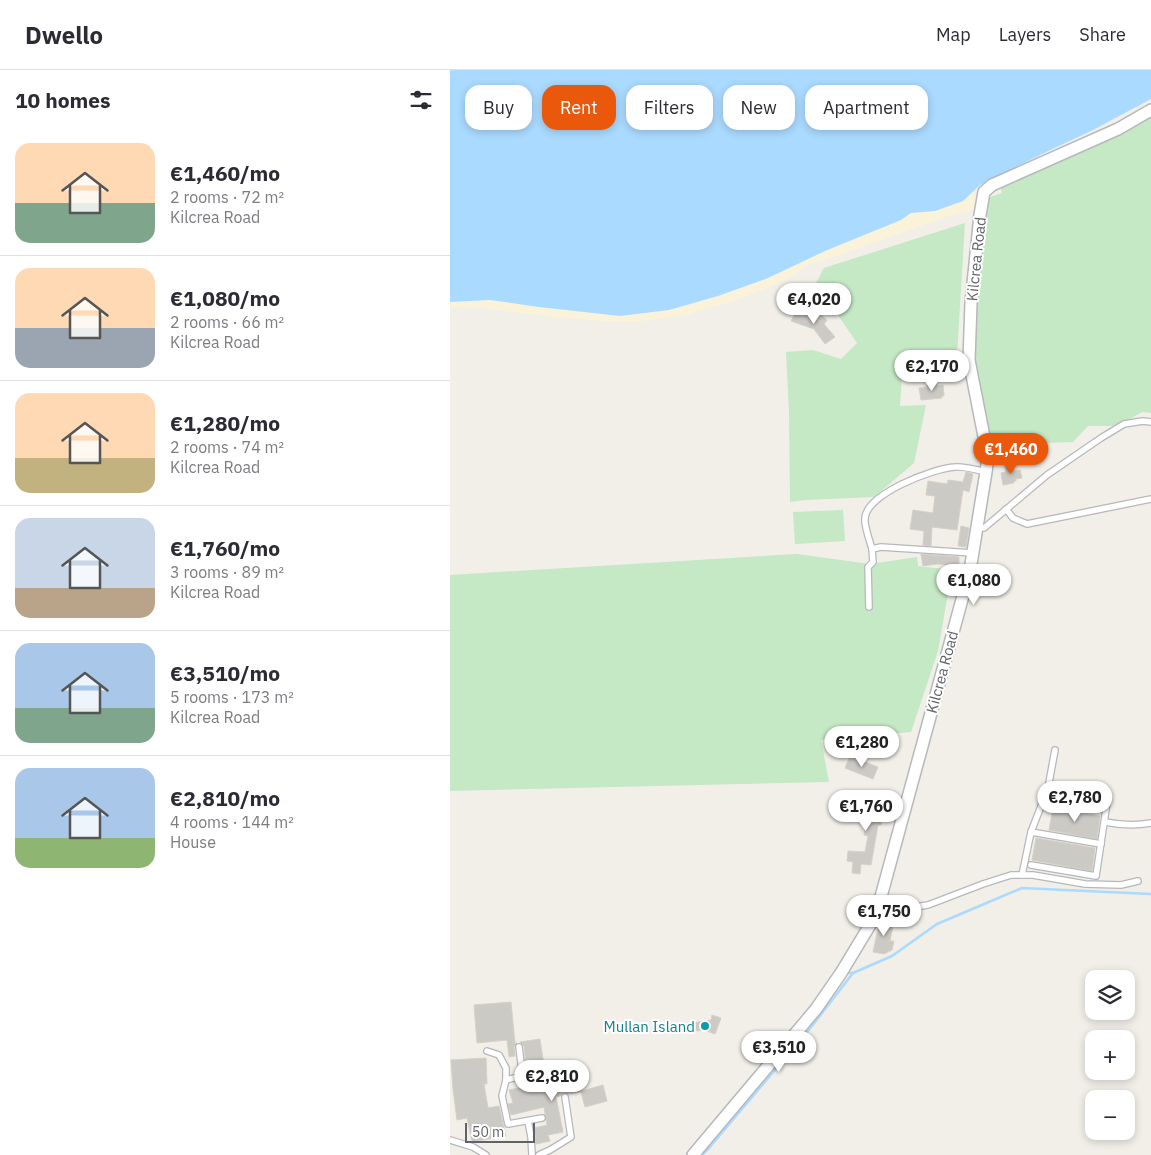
<!DOCTYPE html>
<meta charset="utf-8">
<style>
:root{--surface:#fff;--page:#f7f7f7;--text:#2b2b33;--muted:#7c7c81;--line:#e1e1e2;--accent:#ea580c}
body{margin:0;font-family:"IBM Plex Sans",sans-serif;background:var(--page);color:var(--text);height:100vh;display:flex;flex-direction:column;font-size:19px;white-space:nowrap}
*{box-sizing:border-box;margin:0}
p{font-size:16px;color:var(--muted)}
.icon{flex:none;width:28px;height:28px;fill:none;stroke:currentColor;stroke-width:2;stroke-linecap:round;stroke-linejoin:round}
.map{position:relative;flex:1;overflow:hidden}
.details{display:flex;flex-direction:column;background:var(--surface);width:450px}
.details>*{flex:none}
.guide{position:absolute;left:15px;top:15px;width:475px;height:45px;display:flex;gap:10px}
.buttons{position:absolute;left:635px;top:900px;display:grid;gap:10px}
.buttons a{display:grid;place-items:center;width:50px;height:50px;border-radius:10px;background:var(--surface);box-shadow:0 2px 8px #0003;font-size:25px}
.scale{position:absolute;left:15px;bottom:12px;width:70px;box-sizing:border-box;padding-left:5px;border:2px solid #5f6368;border-top:0;font-size:14px;line-height:18px;white-space:nowrap;color:#5f6368;-webkit-text-stroke:4px #fff;paint-order:stroke}
.price{position:absolute;translate:-50% -42px;padding:0 11px;border-radius:18px;background:#fff;color:#222;font-size:16px;line-height:32px;filter:drop-shadow(0 1px 2px #0008)}
.price::after{content:'';position:absolute;left:50%;top:30px;width:15px;height:11px;margin-left:-8px;background:inherit;clip-path:polygon(0 0,100% 0,50% 100%)}
.price.selected{background:var(--accent);color:#fff}
ul{padding:0;list-style:none}
li{display:flex;align-items:center;gap:15px;height:125px;padding:0 15px}
li+li{border-top:1px solid var(--line)}
li span{display:grid;place-items:center;flex:none;width:140px;height:100px;border-radius:15px;color:#555}
li>.icon{margin-inline-start:auto}
span .icon{width:60px;height:60px;fill:#fffc;stroke-width:1}
li b{font-size:21px}
h2{display:flex;justify-content:space-between;align-items:center;height:60px;padding:0 15px;font-size:21px}
.tag{padding:0 18px;border-radius:15px;background:var(--surface);box-shadow:0 2px 8px #0003;font-size:18px;line-height:45px}
.tag.selected{background:var(--accent);color:#fff}
header{display:flex;align-items:center;gap:30px;box-sizing:border-box;height:70px;padding:0 25px;background:var(--surface);border-bottom:1px solid var(--line)}
header strong{font-size:24px}
nav{display:flex;gap:28px;margin-inline-start:auto;font-size:18px}
main{display:flex;flex:1;min-height:0}
.map>svg:first-child{display:block}
</style>
<header>
<strong>Dwello</strong>
<nav><a>Map</a><a>Layers</a><a>Share</a></nav>
</header>
<main>
<section class="details">
<h2>10 homes<svg class="icon" aria-label="filters" viewBox="0 0 24 24"><path d="M4 7h16M4 17h16"/><circle cx="9" cy="7" r="2"/><circle cx="15" cy="17" r="2"/></svg></h2>
<ul>
<li><span style="background:linear-gradient(#ffd9b3 60%,#7fa58c 0)"><svg class="icon" aria-label="home" viewBox="0 0 24 24"><path d="M3 11l9-7 9 7M6 9v11h12V9"/></svg></span><div><b>€1,460/mo</b><p>2 rooms · 72 m²</p><p>Kilcrea Road</p></div></li>
<li><span style="background:linear-gradient(#ffd9b3 60%,#9aa5b1 0)"><svg class="icon" aria-label="home" viewBox="0 0 24 24"><path d="M3 11l9-7 9 7M6 9v11h12V9"/></svg></span><div><b>€1,080/mo</b><p>2 rooms · 66 m²</p><p>Kilcrea Road</p></div></li>
<li><span style="background:linear-gradient(#ffd9b3 65%,#c2b280 0)"><svg class="icon" aria-label="home" viewBox="0 0 24 24"><path d="M3 11l9-7 9 7M6 9v11h12V9"/></svg></span><div><b>€1,280/mo</b><p>2 rooms · 74 m²</p><p>Kilcrea Road</p></div></li>
<li><span style="background:linear-gradient(#c9d6e8 70%,#b9a48a 0)"><svg class="icon" aria-label="home" viewBox="0 0 24 24"><path d="M3 11l9-7 9 7M6 9v11h12V9"/></svg></span><div><b>€1,760/mo</b><p>3 rooms · 89 m²</p><p>Kilcrea Road</p></div></li>
<li><span style="background:linear-gradient(#a9c7e8 65%,#7fa58c 0)"><svg class="icon" aria-label="home" viewBox="0 0 24 24"><path d="M3 11l9-7 9 7M6 9v11h12V9"/></svg></span><div><b>€3,510/mo</b><p>5 rooms · 173 m²</p><p>Kilcrea Road</p></div></li>
<li><span style="background:linear-gradient(#a9c7e8 70%,#8fb573 0)"><svg class="icon" aria-label="home" viewBox="0 0 24 24"><path d="M3 11l9-7 9 7M6 9v11h12V9"/></svg></span><div><b>€2,810/mo</b><p>4 rooms · 144 m²</p><p>House</p></div></li>
</ul>
</section>
<div class="map">
<svg width="701" height="1085" viewBox="0 0 701 1085">
<rect width="100%" height="100%" fill="#f1efe8"/>
<g fill="#c5e8c5">
<polygon points="701,42 701,343 692,342 675,352 663,356 638,356 623,372 540,375 537,347 526,299 523,273 537,128 552,123 550,115"/>
<polygon points="515,153 507,285 453,290 450,336 476,335 464,393 424,427 355,430 340,432 339,341 336,282 363,280 391,289 407,273 366,213 374,198"/>
<polygon points="393,440 395,471 345,474 343,442"/>
<polygon points="347,484 420,494 467,487 468,496 502,500 488,581 461,662 371,670 379,712 0,721 0,505"/>
</g>
<polygon fill="#fbf3d9" points="524,121 525,139 499,146 381,188 360,194 341,207 313,220 274,234 231,246 191,251 154,251 114,248 32,238 0,237 0,220 409,155"/>
<polygon fill="#aadaff" points="0,0 701,0 701,29 643,60 596,82 530,115 513,131 485,141 461,143 451,150 375,181 318,208 268,226 219,240 170,246 89,237 40,230 0,232"/>
<g fill="none" stroke-linecap="round" stroke-linejoin="round">
<g stroke="#aadaff" stroke-width="2.5">
<polyline points="396,903 403,903 442,886 487,854 572,818 701,824"/>
<polyline points="252,1085 259,1078 362,956 403,903"/>
</g>
</g>
<g fill="#cccac5" stroke="#d6d1c6">
<polygon points="347,240 353,243 354,242 368,248 371,245 377,250 374,254 385,267 375,274 364,259 341,251"/>
<polygon points="487,314 487,316 493,315 494,326 491,326 492,328 471,330 469,318 477,317 477,315"/>
<polygon points="563,395 564,401 570,400 572,408 566,409 566,411 564,411 564,413 553,415 551,403 556,402 555,396"/>
<polygon points="516,402 523,404 519,422 513,420 507,460 482,457 481,476 473,475 474,461 460,459 463,440 483,443 485,426 476,425 478,411 497,414 498,410 513,412"/>
<polygon points="511,456 519,458 516,477 508,476"/>
<polygon points="471,484 509,487 509,495 487,494 473,496"/>
<polygon points="400,686 428,697 423,709 395,698"/>
<polygon points="408,727 408,729 431,731 430,743 432,744 431,755 428,755 421,795 411,794 410,804 402,803 403,792 397,791 398,781 415,782 418,766 414,765 417,735 396,738 395,728"/>
<polygon points="603,738 650,746 647,769 599,760"/>
<polygon points="586,768 645,778 642,801 582,790"/>
<polygon points="433,849 444,851 440,871 444,871 442,880 434,884 423,882 429,854"/>
<polygon points="61,932 65,973 67,973 64,977 65,986 59,987 57,970 27,973 24,935"/>
<polygon points="262,945 271,948 265,964 254,960 243,961 242,953 261,950"/>
<polygon points="90,969 94,996 88,994 76,996 74,976 70,972"/>
<polygon points="36,988 37,1014 34,1014 38,1038 49,1036 56,1066 22,1072 17,1048 7,1050 3,1019 1,990"/>
<polygon points="129,1005 132,1021 153,1015 157,1031 135,1037 131,1022 119,1024 116,1023 112,1023 110,1026 106,1027 113,1062 98,1065 100,1071 86,1074 84,1058 97,1055 96,1047 95,1044 94,1037 61,1045 58,1034 63,1033 59,1020"/>
</g>
<g fill="none" stroke-linecap="round" stroke-linejoin="round">
<g stroke="#b5b8bc" stroke-width="8">
<g id="lane">
<polyline points="556,439 563,448 577,454 701,429"/>
<polyline points="527,457 534,458 597,405 651,368 674,354 693,351 701,352"/>
<path d="M523,483L431,477L422,479C420,472 414,455 415,449C415,424 484,398 505,397C515,396 527,400 536,402"/>
<polyline points="419,537 418,497 423,492 422,479"/>
<path d="M655,752C670,755 686,756 701,753"/>
<polyline points="581,762 651,774"/>
<polyline points="581,795 646,806 658,726 598,718"/>
<polyline points="572,805 581,762 598,718 605,680"/>
<polyline points="428,837 452,839 478,835 533,814 561,805 583,805 635,814 671,815 688,811"/>
<polyline points="69,977 72,1001 89,999"/>
<polyline points="37,981 49,985 56,998 56,1010 52,1026 58,1054 92,1048"/>
<polyline points="56,1010 68,1007 72,1001"/>
<polyline points="78,1051 81,1067 82,1085"/>
<polyline points="0,1070 23,1077 36,1085"/>
<polyline points="89,1085 100,1080 121,1067 115,1027"/>
</g>
</g>
<g stroke="#b5b8bc" stroke-width="14">
<polyline id="street" points="243,1085 366,939 391,903 426,845 520,500 536,402 538,387 519,290 521,233 530,145 534,122 542,115 668,59 701,40"/>
</g>
<use href="#lane" stroke="#fff" stroke-width="5.5"/>
<use href="#street" stroke="#fff" stroke-width="11"/>
</g>
<circle fill="#0f9aa8" stroke="#fff" stroke-width="2" cx="255" cy="956" r="5"/>
<g text-anchor="middle" dominant-baseline="central" stroke-width="4" stroke-linejoin="round" paint-order="stroke">
<g font-size="15" fill="#5f6368" stroke="#fff">
<text transform="translate(526 189) rotate(-84)">Kilcrea Road</text>
<text transform="translate(492 602) rotate(-75)">Kilcrea Road</text>
</g>
<g font-size="15" fill="#0d838f" stroke="#fff" text-anchor="end">
<text x="245" y="956">Mullan Island</text>
</g>
</g>
</svg>
<div class="buttons">
<a><svg class="icon" aria-label="layers" viewBox="0 0 24 24"><path d="M12 4l9 5-9 5-9-5zM3 14l9 5 9-5"/></svg></a>
<a>+</a>
<a>−</a>
</div>
<div class="scale">50 m</div>
<b class="price" style="left:364px;top:255px">€4,020</b>
<b class="price" style="left:482px;top:322px">€2,170</b>
<b class="price selected" style="left:561px;top:405px">€1,460</b>
<b class="price" style="left:524px;top:536px">€1,080</b>
<b class="price" style="left:412px;top:698px">€1,280</b>
<b class="price" style="left:625px;top:753px">€2,780</b>
<b class="price" style="left:416px;top:762px">€1,760</b>
<b class="price" style="left:434px;top:867px">€1,750</b>
<b class="price" style="left:329px;top:1003px">€3,510</b>
<b class="price" style="left:102px;top:1032px">€2,810</b>
<div class="guide">
<a class="tag">Buy</a>
<a class="tag selected">Rent</a>
<a class="tag">Filters</a>
<a class="tag">New</a>
<a class="tag">Apartment</a>
</div>
</div>
</main>
